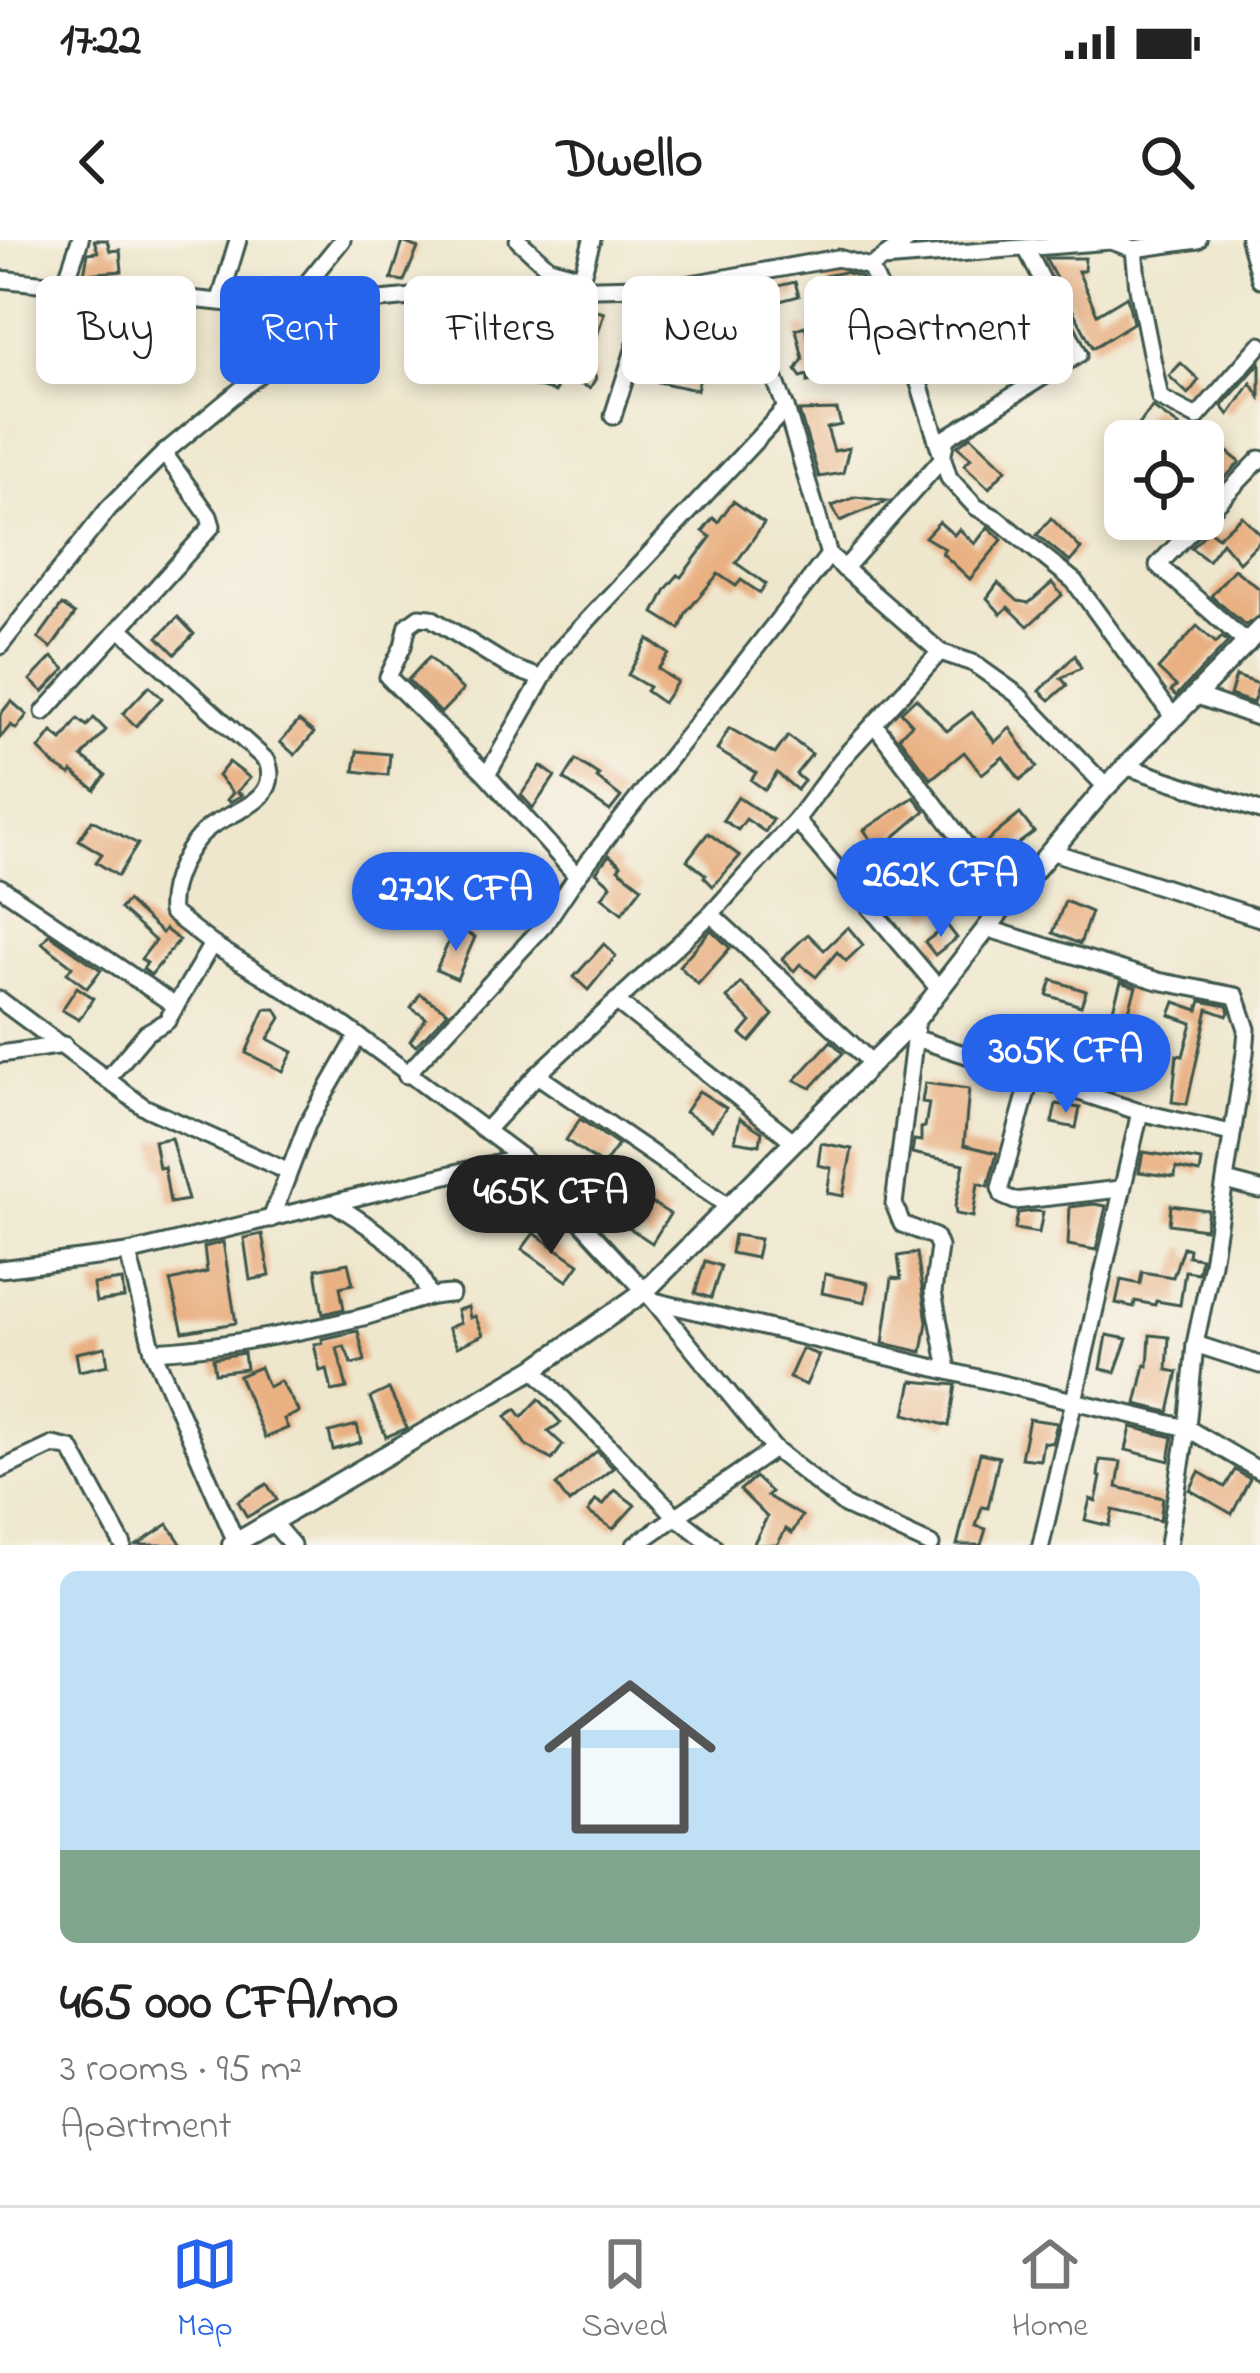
<!DOCTYPE html>
<meta charset="utf-8">
<style>
:root{--surface:#fff;--page:#f2f2f2;--text:#222;--muted:#767676;--line:#e0e0e0;--accent:#2563eb}
body{margin:0;font-family:"Indie Flower",sans-serif;background:var(--page);color:var(--text);height:100vh;display:flex;flex-direction:column;font-size:45px;white-space:nowrap}
*{box-sizing:border-box;margin:0}
p{font-size:39px;color:var(--muted)}
.icon{flex:none;width:66px;height:66px;fill:none;stroke:currentColor;stroke-width:2;stroke-linecap:round;stroke-linejoin:round}
.map{position:relative;height:1305px;overflow:hidden}
.details{display:flex;flex-direction:column;background:var(--surface);flex:1}
.details>*{flex:none}
.banner{position:absolute;left:36px;top:36px;width:1188px;height:108px;display:flex;gap:24px}
.tools{position:absolute;left:1104px;top:180px;display:grid;gap:24px}
.tools a{display:grid;place-items:center;width:120px;height:120px;border-radius:18px;background:var(--surface);box-shadow:0 6px 18px #0003;font-size:60px}
.price{position:absolute;translate:-50% -102px;padding:0 27px;border-radius:42px;background:var(--accent);color:#fff;font-size:39px;line-height:78px;filter:drop-shadow(0 3px 6px #0008)}
.price::after{content:'';position:absolute;left:50%;top:72px;width:36px;height:27px;margin-left:-18px;background:inherit;clip-path:polygon(0 0,100% 0,50% 100%)}
.price.on{background:#222;color:#fff}
ul{padding:0;list-style:none}
li{display:grid;align-content:center;gap:24px;height:636px;padding:0 60px}
li span{display:grid;place-items:center;height:372px;border-radius:18px;color:#555}
li>.icon{margin-inline-start:auto}
span .icon{width:216px;height:216px;fill:#fffc;stroke-width:1}
li b{font-size:51px}
.pill{padding:0 42px;border-radius:18px;background:var(--surface);box-shadow:0 6px 18px #0003;font-size:42px;line-height:108px}
.pill.on{background:var(--accent);color:#fff}
.status{display:flex;justify-content:space-between;align-items:center;height:84px;padding:0 60px;background:var(--surface);direction:ltr}
.status svg{height:33px;fill:currentColor}
header{display:flex;justify-content:space-between;align-items:center;height:156px;padding:0 60px;background:var(--surface);font-size:54px;font-weight:800}
.menu{display:flex;justify-content:space-around;align-items:center;height:168px;border-top:3px solid var(--line);background:var(--surface);font-size:33px;color:var(--muted)}
.menu a{display:grid;justify-items:center;gap:6px}
.menu .on{color:var(--accent)}
.map>svg:first-child{display:block}
</style>
<div class="status"><b>17:22</b><svg viewBox="0 0 49 12"><path d="M0 12V9h3v3zM5 12V6h3v6zM10 12V3h3v9zM15 12V0h3v12zM26 1h20v11H26zM47 4h2v5h-2z"/></svg></div>
<header><svg class="icon" aria-label="back" viewBox="0 0 24 24"><path d="M15 5l-7 7 7 7"/></svg>Dwello<svg class="icon" aria-label="search" viewBox="0 0 24 24"><circle cx="10" cy="10" r="6"/><path d="M15 15l6 6"/></svg></header>
<div class="map">
<svg width="1260" height="1305" viewBox="0 0 1260 1305">
<rect width="100%" height="100%" fill="#f7f3e8"/>
<filter id="ink" filterUnits="userSpaceOnUse"><feTurbulence type="fractalNoise" baseFrequency=".00833" numOctaves="2"/><feDisplacementMap in="SourceGraphic" scale="24" xChannelSelector="R" yChannelSelector="G"/><feConvolveMatrix kernelMatrix="1 2 1 2 8 2 1 2 1" color-interpolation-filters="sRGB"/></filter>
<filter id="wash" filterUnits="userSpaceOnUse"><feTurbulence type="fractalNoise" baseFrequency=".004" numOctaves="4" result="noise"/><feDisplacementMap in="SourceGraphic" scale="48" xChannelSelector="R" yChannelSelector="G"/><feGaussianBlur stdDeviation="2.7" result="paint"/><feColorMatrix in="noise" values="0 0 0 0 0 0 0 0 0 0 0 0 0 0 0 0 0 1.4 0 .05"/><feComposite in="paint" operator="in"/></filter>
<g filter="url(#wash)">
<rect width="100%" height="100%" fill="#efe7cd"/>
<g id="blocks">
<g fill="#e9b082">
<polygon points="94,0 107,0 110,11 120,10 122,31 84,34 88,13 98,12"/>
<polygon points="403,2 418,8 404,41 391,39"/>
<polygon points="1045,18 1085,18 1084,31 1078,31 1097,74 1127,56 1133,83 1093,108"/>
<polygon points="844,32 861,37 863,43 829,51 825,36"/>
<polygon points="795,42 799,56 769,64 765,49"/>
<polygon points="905,54 917,87 938,84 939,97 933,98 942,127 927,130 919,100 897,57"/>
<polygon points="584,67 604,73 587,129 593,130 596,138 590,148 560,137 555,152 522,142 527,130 531,132 540,102 571,112"/>
<polygon points="805,86 811,108 838,101 837,97 854,91 863,111 861,118 833,122 837,134 808,142 808,135 801,137 796,130 803,119 796,89"/>
<polygon points="1056,95 1063,109 1041,124 1031,123 1028,115"/>
<polygon points="691,100 707,104 697,150 639,138 647,109 690,116"/>
<polygon points="1181,123 1199,140 1188,154 1169,136"/>
<polygon points="1260,123 1260,157 1251,143 1229,175 1222,166"/>
<polygon points="1152,167 1179,186 1168,201 1136,201 1130,197"/>
<polygon points="837,170 841,185 827,188 834,211 849,208 843,233 819,237 799,171"/>
<polygon points="971,196 1006,229 989,248 964,225 971,218 957,206"/>
<polygon points="1215,202 1240,222 1216,247 1203,233 1203,217"/>
<polygon points="856,257 888,261 840,281 832,266"/>
<polygon points="733,261 764,283 736,323 766,344 760,353 741,340 736,346 718,334 686,373 680,389 654,373 666,349 678,335 681,337 711,297 703,291 713,278 718,282"/>
<polygon points="1242,276 1260,294 1260,301 1239,322 1222,302 1208,321 1191,308 1209,290 1218,297"/>
<polygon points="1051,278 1081,309 1070,322 1037,295"/>
<polygon points="939,282 954,295 959,289 975,304 988,287 1002,300 970,339 942,313 945,309 925,297"/>
<polygon points="1234,329 1260,349 1260,376 1245,385 1211,356"/>
<polygon points="998,343 1018,361 1029,363 1052,343 1062,355 1028,386 1008,367 1001,374 987,358"/>
<polygon points="62,365 75,374 51,408 38,398"/>
<polygon points="178,377 194,394 175,414 158,397"/>
<polygon points="1197,386 1216,403 1222,397 1228,402 1176,456 1171,451 1176,446 1158,429"/>
<polygon points="648,399 669,414 658,429 677,442 663,463 646,451 649,447 628,435"/>
<polygon points="1075,415 1081,428 1061,438 1067,445 1050,460 1040,451"/>
<polygon points="52,417 65,429 43,452 30,440"/>
<polygon points="429,417 463,450 441,473 408,440"/>
<polygon points="1236,436 1259,444 1253,463 1230,455"/>
<polygon points="149,446 162,458 136,486 123,474"/>
<polygon points="916,458 947,491 972,472 995,502 1010,488 1037,527 1020,540 1003,517 982,534 964,512 931,539 899,497 912,484 901,472"/>
<polygon points="11,461 27,475 16,489 11,485 0,498 0,475"/>
<polygon points="94,478 106,490 82,517 106,535 95,550 72,532 70,535 55,525 39,509 52,492 62,500 78,479 87,486"/>
<polygon points="299,481 314,493 295,515 280,502"/>
<polygon points="729,488 775,514 788,496 812,514 796,534 804,541 797,550 777,533 765,550 751,540 756,533 717,510"/>
<polygon points="357,511 390,514 388,535 354,531"/>
<polygon points="576,520 599,535 597,538 621,557 610,571 564,539"/>
<polygon points="229,522 250,538 237,552 242,555 230,562 227,560 233,553 218,536"/>
<polygon points="541,526 555,536 533,568 521,555"/>
<polygon points="738,557 773,580 765,592 746,579 738,590 723,580"/>
<polygon points="914,557 925,571 879,610 864,590"/>
<polygon points="1020,574 1034,592 994,622 981,606"/>
<polygon points="92,580 138,604 118,636 96,622 102,614 79,600"/>
<polygon points="708,593 740,616 713,646 704,637 706,635 687,620"/>
<polygon points="609,615 621,625 618,629 642,647 622,673 602,657 611,645 596,632"/>
<polygon points="501,617 525,629 505,660 463,640 470,625 491,635"/>
<polygon points="939,619 953,637 933,653 945,666 931,678 903,642"/>
<polygon points="127,661 162,693 165,689 179,700 151,735 143,729 147,723 141,719 155,701 120,669"/>
<polygon points="1065,661 1091,672 1080,704 1053,693"/>
<polygon points="947,685 957,698 935,715 925,702"/>
<polygon points="848,687 863,705 846,721 837,712 816,737 800,724 794,731 782,719 808,694 824,710"/>
<polygon points="455,688 475,697 457,739 436,730"/>
<polygon points="711,690 730,708 698,744 679,726"/>
<polygon points="49,694 101,730 87,748 67,733 72,726 42,703"/>
<polygon points="604,704 616,716 588,750 574,737"/>
<polygon points="1052,740 1086,751 1081,766 1047,755"/>
<polygon points="1121,742 1136,747 1124,787 1109,782"/>
<polygon points="741,743 773,775 750,802 741,794 751,782 727,758"/>
<polygon points="77,747 93,758 79,780 62,770"/>
<polygon points="420,754 448,772 416,806 410,801 426,778 411,768"/>
<polygon points="1201,761 1227,766 1229,772 1227,776 1208,769 1187,864 1172,862 1177,815 1183,816 1192,783 1170,775 1175,762 1198,770"/>
<polygon points="265,769 276,769 281,778 268,799 293,812 283,831 246,813"/>
<polygon points="831,801 843,813 811,848 795,840"/>
<polygon points="925,843 969,849 964,905 997,913 988,946 978,943 973,977 956,974 955,967 964,924 912,913 914,900 921,901 921,888 925,887 929,863 922,862"/>
<polygon points="699,851 726,868 712,889 685,872"/>
<polygon points="1056,864 1080,868 1076,888 1052,883"/>
<polygon points="740,878 762,892 760,905 735,901"/>
<polygon points="580,879 618,905 603,926 566,900"/>
<polygon points="171,898 188,960 170,963 164,927 159,928 154,901"/>
<polygon points="821,903 852,909 843,956 827,953 831,928 818,925"/>
<polygon points="1143,912 1202,921 1200,933 1176,928 1175,937 1139,932"/>
<polygon points="646,959 670,974 652,1003 628,987"/>
<polygon points="1094,964 1106,966 1096,1010 1068,1005 1070,967"/>
<polygon points="1171,965 1208,970 1205,989 1169,984"/>
<polygon points="1034,971 1043,972 1039,993 1015,989 1018,973"/>
<polygon points="534,993 579,1024 567,1041 522,1009"/>
<polygon points="262,994 270,1036 250,1040 244,998"/>
<polygon points="734,995 760,999 756,1018 731,1013"/>
<polygon points="223,1002 236,1083 183,1092 170,1041 207,1032 204,1007"/>
<polygon points="1183,1007 1189,1009 1188,1016 1201,1018 1198,1033 1185,1031 1180,1065 1156,1061 1155,1065 1135,1061 1134,1067 1116,1063 1121,1040 1140,1044 1142,1032 1173,1037"/>
<polygon points="917,1013 927,1082 922,1112 883,1103 892,1038 901,1039 898,1016"/>
<polygon points="705,1021 721,1026 711,1058 695,1053"/>
<polygon points="348,1023 353,1044 340,1047 344,1069 323,1074 316,1029"/>
<polygon points="825,1034 868,1043 865,1062 822,1053"/>
<polygon points="122,1040 124,1058 96,1062 93,1044"/>
<polygon points="468,1067 470,1078 475,1076 483,1095 457,1107 448,1088 460,1083 457,1070"/>
<polygon points="358,1091 365,1121 352,1124 344,1106 337,1108 347,1148 332,1151 327,1129 320,1131 314,1104 323,1103 322,1099"/>
<polygon points="1107,1095 1127,1099 1115,1132 1101,1129"/>
<polygon points="1150,1095 1169,1097 1167,1130 1178,1132 1169,1172 1136,1164 1145,1125 1148,1126"/>
<polygon points="105,1107 108,1125 79,1131 76,1113"/>
<polygon points="802,1109 819,1115 806,1145 789,1138"/>
<polygon points="244,1113 246,1129 215,1133 213,1118"/>
<polygon points="260,1127 268,1147 280,1141 299,1172 284,1179 288,1188 265,1198 239,1136"/>
<polygon points="912,1141 956,1145 949,1186 905,1174"/>
<polygon points="389,1149 407,1188 386,1197 370,1158"/>
<polygon points="539,1159 561,1183 548,1191 563,1205 552,1220 526,1205 506,1176 516,1169 522,1177"/>
<polygon points="1029,1179 1057,1183 1052,1203 1043,1202 1040,1220 1021,1218"/>
<polygon points="357,1185 361,1202 333,1210 329,1192"/>
<polygon points="1131,1187 1173,1197 1169,1221 1126,1210"/>
<polygon points="597,1211 613,1228 569,1263 556,1245"/>
<polygon points="980,1213 999,1217 988,1268 982,1267 976,1286 986,1289 981,1305 957,1305"/>
<polygon points="1100,1220 1121,1222 1117,1247 1163,1258 1160,1281 1113,1270 1109,1286 1085,1280 1090,1259 1096,1261 1101,1237 1098,1236"/>
<polygon points="1235,1230 1250,1239 1232,1274 1190,1250 1199,1232 1225,1247"/>
<polygon points="755,1237 771,1252 767,1256 802,1276 792,1293 786,1289 777,1305 753,1305 767,1277 740,1250"/>
<polygon points="267,1244 277,1260 247,1277 238,1261"/>
<polygon points="615,1250 635,1265 613,1289 588,1272 596,1260 603,1265"/>
<polygon points="168,1284 182,1305 137,1305"/>
</g>
</g>
</g>
<g filter="url(#ink)">
<use href="#blocks" fill-opacity="0" stroke="#3e564b" stroke-width="3"/>
<g fill="none" stroke-linecap="round" stroke-linejoin="round">
<g stroke="#3e564b" stroke-width="21">
<g id="minor">
<polyline points="518,0 549,28 582,37"/>
<polyline points="1249,0 1260,39"/>
<polyline points="1134,9 1138,48 1160,158 1197,177 1260,105"/>
<polyline points="884,17 908,0"/>
<polyline points="870,27 911,118 949,238 976,267 996,278 1074,341 1174,478"/>
<polyline points="0,39 286,69 474,51 680,46 838,18 870,27 882,19 1111,1 1134,9 1198,0"/>
<polyline points="736,39 786,168 829,315 940,412 973,423 1018,455 1106,547"/>
<polyline points="580,43 592,0"/>
<polyline points="65,44 80,0"/>
<polyline points="220,60 238,0"/>
<polyline points="613,176 654,47"/>
<polyline points="1203,278 1260,219"/>
<polyline points="1202,279 1158,325 1248,404"/>
<polyline points="844,329 942,219 946,198 1079,114 1027,10"/>
<path d="M122,390L267,521C282,560 235,570 211,586C188,602 168,644 171,672L212,704L346,787L521,917L654,1061L774,1209L846,1266L931,1305"/>
<polyline points="0,406 109,268 164,213 279,118 286,69 342,0"/>
<polyline points="540,438 510,427 431,378 419,377 408,385 403,406 388,437 487,535 577,636"/>
<polyline points="1197,456 1260,478"/>
<polyline points="44,472 212,286 209,276 164,213"/>
<polyline points="875,485 1008,661"/>
<polyline points="1128,527 1260,571"/>
<polyline points="487,535 557,413 786,168"/>
<polyline points="796,580 938,748"/>
<polyline points="1050,611 1260,678"/>
<polyline points="0,647 176,766"/>
<polyline points="711,674 872,823"/>
<polyline points="986,688 1158,741 1236,756 1247,789 1245,813 1212,1023 1195,1104 1187,1188 1168,1305"/>
<polyline points="0,760 144,867 287,931"/>
<polyline points="616,761 792,900"/>
<polyline points="917,778 894,964 902,984 935,997 939,1007 933,1052 948,1129"/>
<polyline points="915,798 1140,872 1231,893"/>
<polyline points="0,814 64,805"/>
<polyline points="406,835 544,685 577,636 829,315"/>
<polyline points="537,835 728,966"/>
<polyline points="1031,837 1000,948 1003,956 1015,961 1120,949"/>
<polyline points="107,839 146,793 167,781 212,704"/>
<polyline points="487,889 537,835 711,674 796,580 841,520 940,412"/>
<polyline points="1226,941 1260,950"/>
<path d="M335,964C368,986 418,1014 428,1055"/>
<polyline points="271,979 307,885 358,796"/>
<polyline points="128,1013 153,1111 236,1302"/>
<polyline points="0,1029 128,1013 521,917"/>
<polyline points="654,1061 1187,1188 1260,1231"/>
<polyline points="1195,1104 1260,1125"/>
<path d="M153,1111C222,1107 292,1094 359,1078C390,1071 419,1055 451,1054"/>
<polyline points="534,1129 678,1278 713,1305"/>
<polyline points="0,1230 53,1205 71,1209 123,1305"/>
<polyline points="273,1283 292,1305"/>
<polyline points="635,1305 774,1209"/>
<polyline points="1041,1305 1140,872"/>
</g>
</g>
<g stroke="#3e564b" stroke-width="24">
<polyline id="tertiary" points="232,1305 534,1129 645,1051 917,778 1008,661 1106,547 1260,389"/>
</g>
<use href="#minor" stroke="#fff" stroke-width="15"/>
<use href="#tertiary" stroke="#fff" stroke-width="18"/>
</g>
</g>
</svg>
<div class="tools">
<a><svg class="icon" aria-label="locate" viewBox="0 0 24 24"><circle cx="12" cy="12" r="6"/><path d="M12 2v4M12 18v4M2 12h4M18 12h4"/></svg></a>
</div>
<b class="price" style="left:941px;top:700px">262K CFA</b>
<b class="price" style="left:456px;top:714px">272K CFA</b>
<b class="price" style="left:1066px;top:876px">305K CFA</b>
<b class="price on" style="left:551px;top:1017px">465K CFA</b>
<div class="banner">
<a class="pill">Buy</a>
<a class="pill on">Rent</a>
<a class="pill">Filters</a>
<a class="pill">New</a>
<a class="pill">Apartment</a>
</div>
</div>
<section class="details">
<ul>
<li><span style="background:linear-gradient(#bfe0f5 75%,#7fa58c 0)"><svg class="icon" aria-label="home" viewBox="0 0 24 24"><path d="M3 11l9-7 9 7M6 9v11h12V9"/></svg></span><div><b>465 000 CFA/mo</b><p>3 rooms · 95 m²</p><p>Apartment</p></div></li>
</ul>
</section>
<nav class="menu">
<a class="on"><svg class="icon" aria-label="map" viewBox="0 0 24 24"><path d="M3 6l6-2 6 2 6-2v14l-6 2-6-2-6 2zM9 4v14M15 6v14"/></svg>Map</a>
<a><svg class="icon" aria-label="saved" viewBox="0 0 24 24"><path d="M7 4h10v16l-5-4-5 4z"/></svg>Saved</a>
<a><svg class="icon" aria-label="home" viewBox="0 0 24 24"><path d="M3 11l9-7 9 7M6 9v11h12V9"/></svg>Home</a>
</nav>
